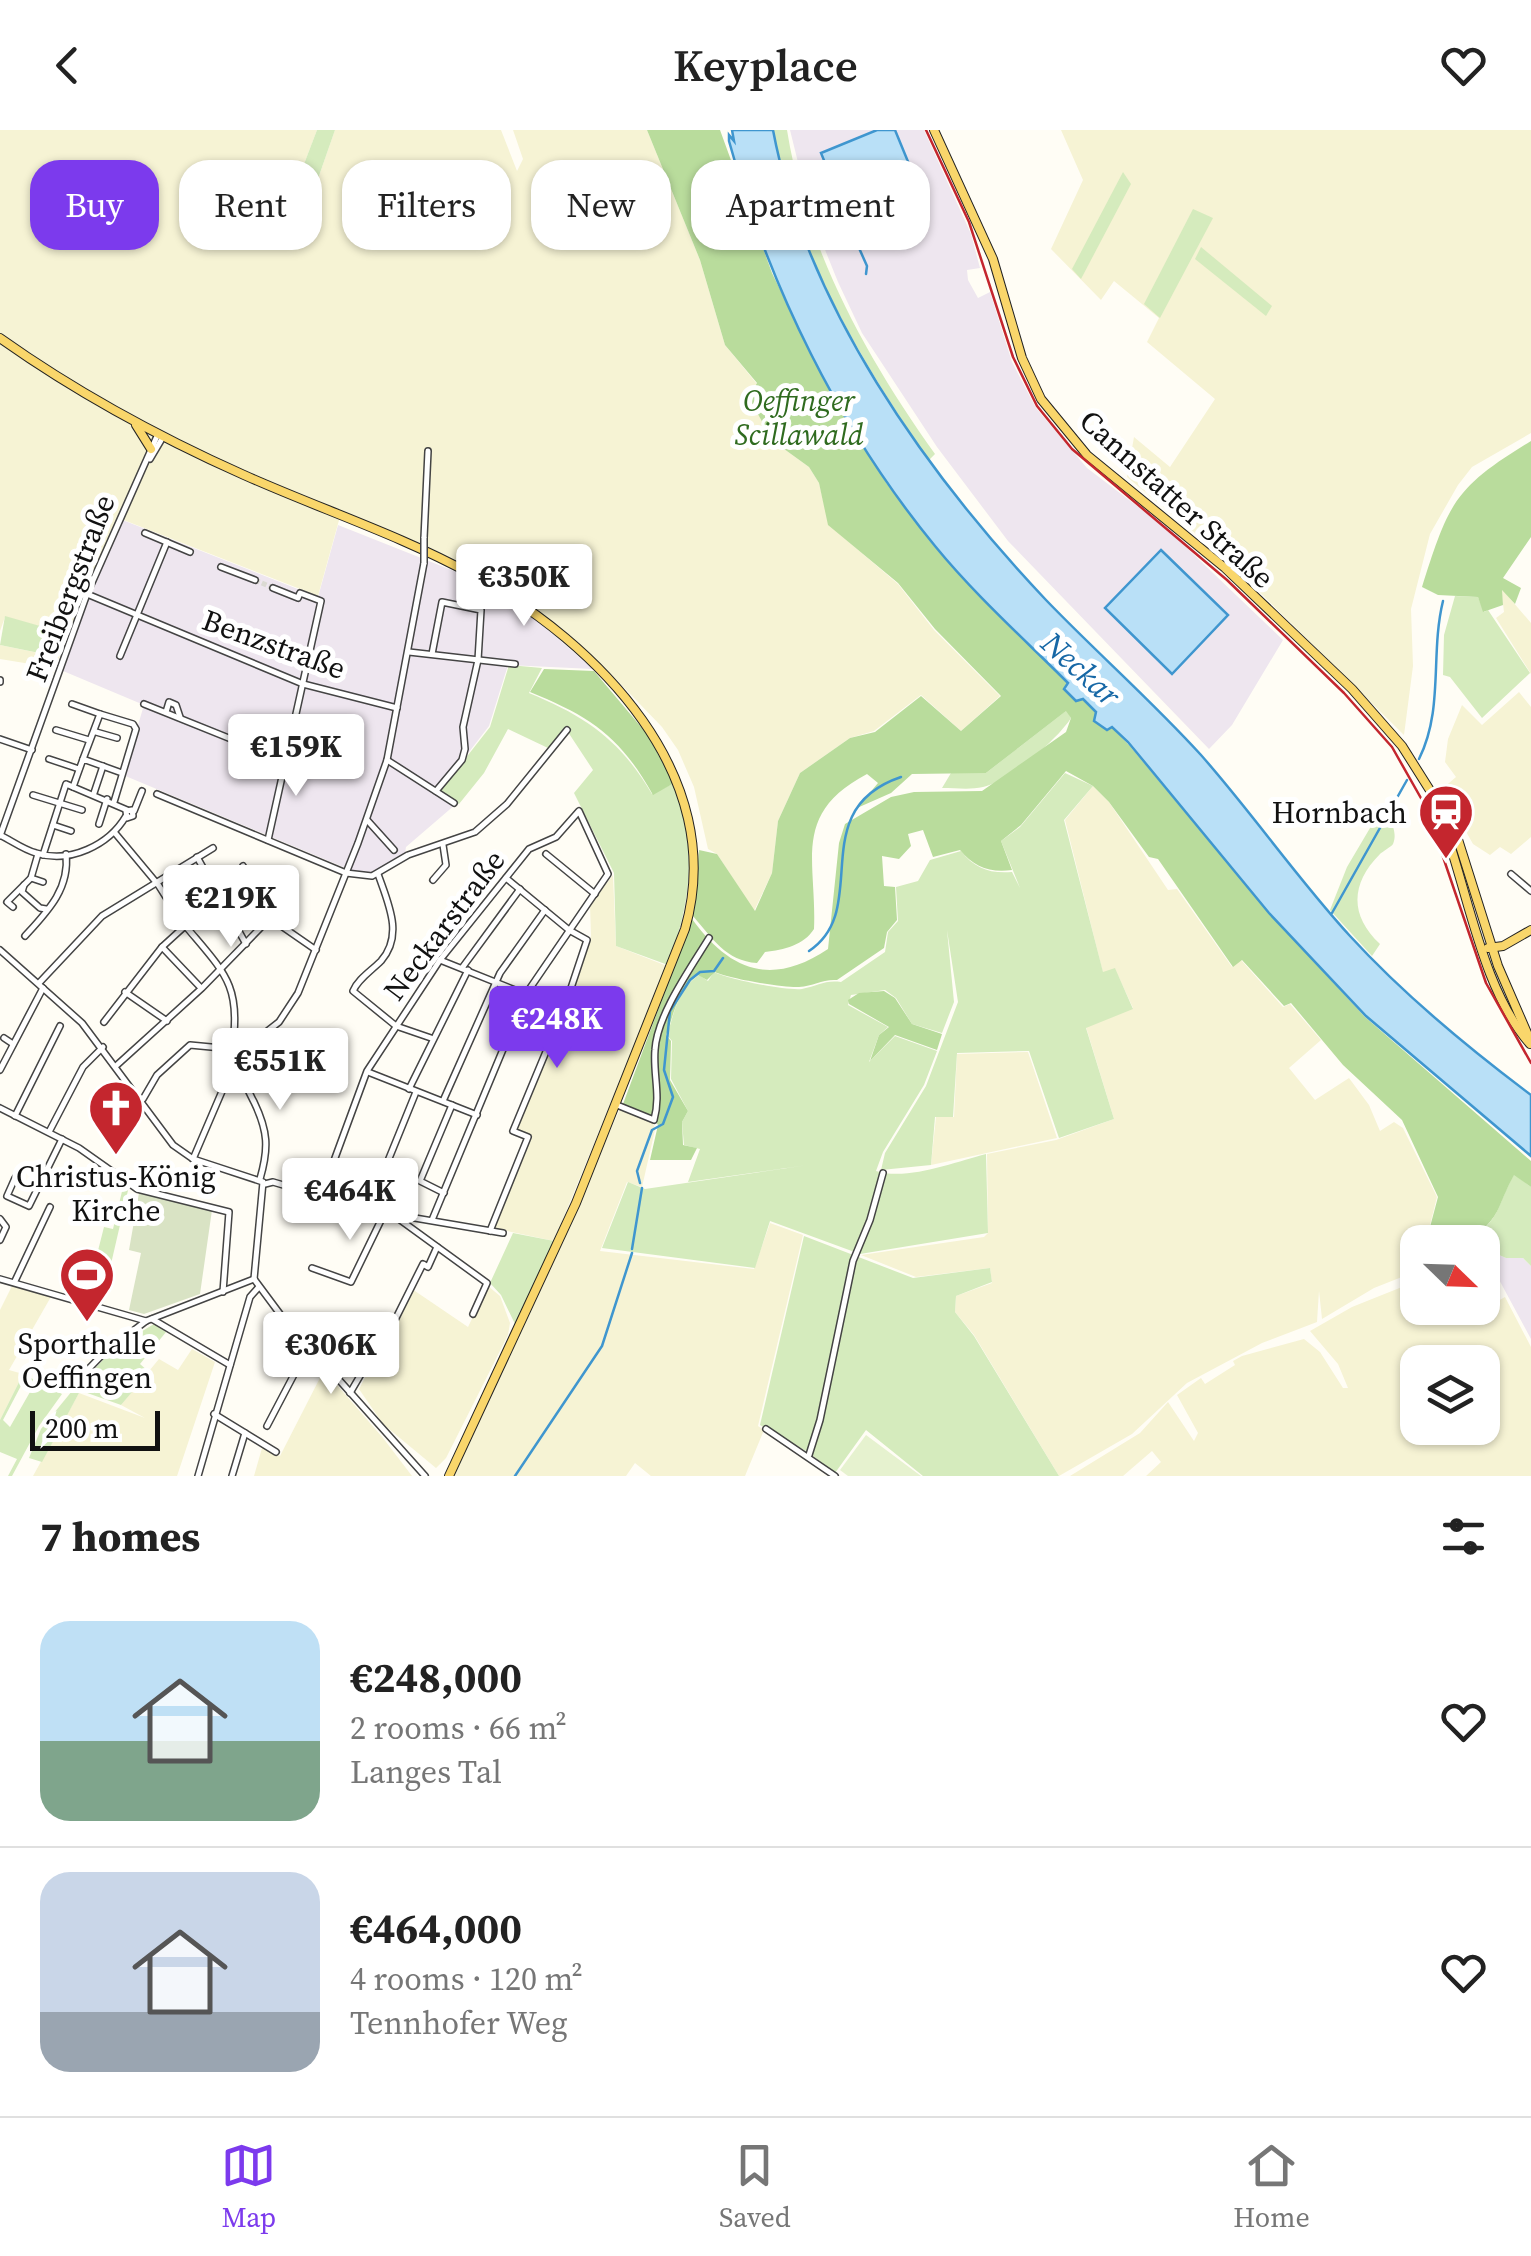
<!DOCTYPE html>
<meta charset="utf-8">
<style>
:root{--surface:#fff;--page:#f2f2f2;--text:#222;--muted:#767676;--line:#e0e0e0;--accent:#7c3aed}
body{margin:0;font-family:"Source Serif 4",serif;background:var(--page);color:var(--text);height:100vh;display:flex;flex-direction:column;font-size:38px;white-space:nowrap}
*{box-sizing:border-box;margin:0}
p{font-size:32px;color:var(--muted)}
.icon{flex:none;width:55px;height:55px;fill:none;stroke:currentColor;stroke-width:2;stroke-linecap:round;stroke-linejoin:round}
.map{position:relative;height:1346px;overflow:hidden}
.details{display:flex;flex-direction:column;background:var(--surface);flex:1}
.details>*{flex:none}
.hud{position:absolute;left:30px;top:30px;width:1000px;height:90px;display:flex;gap:20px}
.needle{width:65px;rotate:113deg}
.tools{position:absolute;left:1400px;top:1095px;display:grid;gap:20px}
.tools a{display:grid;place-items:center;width:100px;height:100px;border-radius:20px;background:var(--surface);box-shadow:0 2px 8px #0004;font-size:50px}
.scale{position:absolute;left:30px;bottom:25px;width:130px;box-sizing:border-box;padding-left:10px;border:5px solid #111;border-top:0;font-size:28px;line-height:35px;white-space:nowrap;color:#111;-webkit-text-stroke:8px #fff;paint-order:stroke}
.price{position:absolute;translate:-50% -85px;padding:0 22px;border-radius:10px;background:#fff;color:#222;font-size:32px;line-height:65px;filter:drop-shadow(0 2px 5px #0008)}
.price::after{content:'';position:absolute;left:50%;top:60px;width:30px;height:22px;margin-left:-15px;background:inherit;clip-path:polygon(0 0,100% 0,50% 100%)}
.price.active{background:var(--accent);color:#fff}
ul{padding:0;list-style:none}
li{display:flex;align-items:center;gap:30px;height:250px;padding:0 40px}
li+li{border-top:2px solid var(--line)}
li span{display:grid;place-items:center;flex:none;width:280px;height:200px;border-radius:30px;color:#555}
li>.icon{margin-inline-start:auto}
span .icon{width:120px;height:120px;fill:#fffc;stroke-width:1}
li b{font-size:42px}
h2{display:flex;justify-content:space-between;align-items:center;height:120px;padding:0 40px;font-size:42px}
.tag{padding:0 35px;border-radius:30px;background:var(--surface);box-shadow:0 2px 8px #0004;font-size:35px;line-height:90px}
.tag.active{background:var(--accent);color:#fff}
header{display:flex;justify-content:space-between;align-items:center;height:130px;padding:0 40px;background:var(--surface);font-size:45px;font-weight:600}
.tabs{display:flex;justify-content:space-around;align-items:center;height:140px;border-top:2px solid var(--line);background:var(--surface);font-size:28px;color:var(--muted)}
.tabs a{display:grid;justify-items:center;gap:5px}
.tabs .active{color:var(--accent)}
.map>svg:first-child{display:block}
</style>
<header><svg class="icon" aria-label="back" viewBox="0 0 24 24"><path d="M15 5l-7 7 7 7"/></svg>Keyplace<svg class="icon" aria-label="heart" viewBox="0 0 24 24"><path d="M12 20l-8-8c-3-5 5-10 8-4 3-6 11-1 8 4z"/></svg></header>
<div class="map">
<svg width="1531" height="1346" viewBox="0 0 1531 1346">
<rect width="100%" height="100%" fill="#fffdf5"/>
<g fill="#eee6ef">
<polygon points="790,0 924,0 971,104 980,138 967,140 968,150 978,168 990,162 1012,232 1036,278 1087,338 1166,398 1283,510 1232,595 1209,619 1008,411 937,317 862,203 838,152 811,85"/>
<polygon points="120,389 318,467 338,395 469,447 533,487 593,539 508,535 489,596 439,661 456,674 406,717 405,723 374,743 360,744 123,645 144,575 56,538"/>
<polygon points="1482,1118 1506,1128 1523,1128 1531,1136 1531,1209"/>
</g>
<g fill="#f6f3d4" fill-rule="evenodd">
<polygon points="0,0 317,0 296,55 313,63 335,0 501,0 517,41 523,29 513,0 647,0 700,130 725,215 757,254 773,311 809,337 819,353 829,395 898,454 934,500 1000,566 961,601 921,565 874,601 850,608 800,643 778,691 772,743 754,781 717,724 708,719 694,657 678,620 662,597 610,543 565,502 492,454 341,383 318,466 121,389 84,463 55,538 0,529 0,515 53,526 61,502 5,487 0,501"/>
<polygon points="1061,0 1531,0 1531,303 1472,337 1458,355 1430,404 1411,479 1413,536 1404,605 1223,426 1127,347 1134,307 1170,337 1215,269 1147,212 1159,188 1114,151 1101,170 1051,119 1083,50"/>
<polygon points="1501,458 1531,493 1531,544 1496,488 1504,482"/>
<polygon points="1519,562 1531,577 1531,707 1511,724 1500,717 1490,725 1473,714 1442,659 1456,647 1445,632 1448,609 1462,575 1482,595"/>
<polygon points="1093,656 1109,672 1168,760 1177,759 1232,837 1241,830 1283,877 1290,874 1321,910 1289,938 1315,970 1349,948 1369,975 1380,1001 1394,992 1403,998 1437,1067 1426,1111 1418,1112 1417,1141 1374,1158 1322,1189 1319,1161 1317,1192 1262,1213 1187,1253 1132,1304 1059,1346 974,1205 955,1182 956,1166 992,1153 990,1138 916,1147 861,1125 984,1107 988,1103 987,1024 1056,1010 1114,989 1086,897 1133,878 1115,839 1103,843 1065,690"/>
<polygon points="613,745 616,816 667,836 554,1111 493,1098 531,1008 516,1000 568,879 591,806 590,775"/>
<polygon points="1028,922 1057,1008 931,1035 936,987 954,987 957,924"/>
<polygon points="620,979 653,992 655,1000 642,1057 627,1052 600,1121 754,1139 770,1093 803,1105 758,1296 764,1300 745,1346 651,1346 635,1333 626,1346 452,1346"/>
<path d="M1417,1151L1418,1178H1477L1480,1181L1505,1167L1531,1217V1346H1146L1161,1332L1152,1321L1123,1346H1070L1140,1303L1168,1272L1194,1311L1198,1303L1177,1265L1201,1248L1205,1254L1235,1235L1233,1231L1242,1226L1304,1209L1320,1222L1343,1258H1348L1338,1234L1310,1201L1352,1177ZM1418,1232H1482V1298H1418Z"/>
<polygon points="13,1154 52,1165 9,1240 23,1244 0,1290 0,1180"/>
<polygon points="488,1156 500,1166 510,1193 508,1205 446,1328 436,1338 383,1294 359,1259 412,1159 468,1197"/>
<polygon points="192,1219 215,1232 177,1346 33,1346 79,1263 145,1288 121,1275 159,1229 178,1240"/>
<polygon points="324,1240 383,1308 412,1346 254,1346 262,1318 280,1326"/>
</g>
<g fill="#d5ebbd">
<polygon points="317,0 335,0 313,63 296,55"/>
<path d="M773,0H787C806,119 866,227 935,324L929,330C860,230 795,120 773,0Z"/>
<polygon points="1123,42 1131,54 1081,149 1072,139"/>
<polygon points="1193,79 1213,88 1160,188 1144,174"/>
<polygon points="1201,117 1272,176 1266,186 1195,129"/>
<polygon points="1455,466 1478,467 1484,482 1488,480 1530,543 1482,588 1450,547 1443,545 1444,505"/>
<polygon points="5,486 61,502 54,526 0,515"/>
<path d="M509,535L542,538L529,563C587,587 620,610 652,664L674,653C697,722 692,768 668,835L616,816L614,743L574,663L593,640L566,599L548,618L508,599L484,643L459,674L440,661L490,597Z"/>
<path d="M1067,580L1071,588C1057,610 1009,651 983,657C970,660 956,658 942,658L951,643H986Z"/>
<path d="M1065,643L1093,656L1064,690L1103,842L1115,838L1133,879L1086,898L1114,989L1059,1008L1029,921L957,923L953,987H935L931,1035L881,1040L885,1023L926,956L958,872L947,800L954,872L942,903L912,894L896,868L885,860L851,865L848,875L888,897L879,905L869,932L895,906L937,921L924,955L883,1022L876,1041C907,1051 955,1032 986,1024L988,1103L860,1124L770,1091L755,1138L602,1118L628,1052L645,1059L808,1035L688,1052L700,1019L684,1015L682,992L688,981L671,949L672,911L667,905C674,884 678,858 699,845L708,851L714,842C728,849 786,861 802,859C818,856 824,850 841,852L885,822L888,802L898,791L896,757L918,751L930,730L961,721C974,738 990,744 1012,742L1020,758L1001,711L1020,697Z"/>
<path d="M1383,676C1388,686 1399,702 1393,714C1392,716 1382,722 1380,724C1350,754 1350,786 1380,814L1372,826L1330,780L1347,737Z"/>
<path d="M1514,1044L1531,1057V1136L1523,1128H1506L1483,1118L1482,1112H1468C1503,1086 1495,1079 1514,1044Z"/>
<polygon points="124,1053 129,1056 102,1173 86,1168 104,1097 113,1099"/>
<polygon points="513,1103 554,1111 515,1194 501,1165 490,1153"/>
<polygon points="804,1106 913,1148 990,1138 992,1152 956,1166 955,1182 974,1206 1059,1346 923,1346 866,1300 835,1343 808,1322 760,1295"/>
<polygon points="154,1194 166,1202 140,1234 149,1242 121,1275 76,1259 114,1218"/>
<polygon points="23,1244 24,1250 3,1290 10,1297 30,1262 29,1247 62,1264 39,1296 12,1346 8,1346 17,1329 0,1322 0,1290"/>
<polygon points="72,1261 79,1263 42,1332 29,1328 41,1299"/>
</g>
<g fill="#b9dc9c">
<path d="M647,0H720L772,143L804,209L844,286L887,354L934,416L1129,615L1269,783L1365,887L1531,1031V1057L1514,1045C1495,1080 1503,1086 1467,1112H1426L1438,1067L1402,990L1343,935L1291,873L1284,876L1242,830L1233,837L1158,729L1149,727L1109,672L1093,656L1066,641L1021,695L1001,711L1012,740C990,743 974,737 960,720L933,727L923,700L908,704L911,716L899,729L882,726L884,756L895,757L897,790L887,802L884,818L837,850C822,849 814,856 799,857C784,858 726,848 715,842L707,850L698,845C678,858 674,884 666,905L671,911L670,950L688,981L682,992L683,1015L697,1018L691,1030H650L658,995L653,988L623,974L692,789C730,841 771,857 828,819L839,713L845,694L891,667L914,662L982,661L1066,602L1071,588L1066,581L986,643L912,644L891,663L857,678L878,653L867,644C791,684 817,731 814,799C804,815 784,820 765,822L757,833C726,831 712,808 693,786L699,720L717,724L755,781L772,743L778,691L800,643L850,608L875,602L921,566L961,601L1001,566L935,499L898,453L828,395L819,353L809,337L773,311L749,268L757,253L725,215L700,130Z"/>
<path d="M1531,311V407L1503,448L1521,458L1515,474L1502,460L1503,475L1483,482L1478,467L1438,465L1422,457C1449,372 1454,358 1531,311Z"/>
<path d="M544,539L594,541L647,604L674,653L653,665C620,606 591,587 530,562Z"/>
<polygon points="884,861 895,868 912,894 942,904 937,920 895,905 870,931 879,905 889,897 849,874 848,870 859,863"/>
</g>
<polygon fill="#d9e3c4" points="139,1063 212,1080 200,1164 144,1184 129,1180 141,1123 129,1120"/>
<polygon fill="#e6f2cf" points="866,1305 921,1346 848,1346 840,1340"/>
<g fill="#b9e0f7" stroke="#3f96cf" stroke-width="2.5">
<path d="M732,0H773C806,175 926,343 1046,470C1097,523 1152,571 1201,625C1253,684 1297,748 1350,806C1404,865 1467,917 1531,965V1026L1366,886L1269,783L1128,612L1112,597L1107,600L1094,591L1096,582L1083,569L1076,571L1064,559L1068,553C1023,508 975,465 935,416C839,299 769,156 729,11V5L734,11Z"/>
<polygon points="877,0 895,0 925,73 853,102 821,23"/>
<polygon points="1161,420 1228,485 1172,544 1105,478"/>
</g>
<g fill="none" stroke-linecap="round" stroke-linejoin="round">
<g stroke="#3f96cf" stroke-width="2.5">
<polyline points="863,114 859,118 867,136 866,144"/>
<path d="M1419,629C1444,579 1430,524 1443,471"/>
<polyline points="1332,783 1407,650"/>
<path d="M809,821C873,779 803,680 901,647"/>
<polyline points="640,1053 637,1041 652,1000 663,994 673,967 664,940 670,881 690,850 700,842 714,841 723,828"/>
<polyline points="632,1119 642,1058"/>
<polyline points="515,1346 602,1216 632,1123"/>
</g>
<polyline stroke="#dbdad3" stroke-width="5" stroke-dasharray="5 2.5" stroke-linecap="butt" points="255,450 273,458"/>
<g stroke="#444" stroke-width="8">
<g id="minor">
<polyline points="150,329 163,307"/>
<polyline points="145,403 190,422"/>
<polyline points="424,408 428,321"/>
<polyline points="221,437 255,450"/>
<polyline points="87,464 303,554 397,578"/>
<polyline points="409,522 515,534"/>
<polyline points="432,524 442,472 481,480 478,530 463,597 465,619 462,630 436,661"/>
<polyline points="120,526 167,412"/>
<polyline points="0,550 0,552"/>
<polyline points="72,574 100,584"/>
<polyline points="144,574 286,631"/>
<polyline points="166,582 169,572 176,575 180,587"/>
<polyline points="56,600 89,610"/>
<polyline points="96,602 117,608"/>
<polyline points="0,609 32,620"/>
<polyline points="49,629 79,639"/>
<polyline points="83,629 100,584 133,594 136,599 114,672"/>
<polyline points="387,630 454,673"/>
<polyline points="73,657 83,629 122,643"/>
<polyline points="94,663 103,636"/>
<polyline points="157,664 346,743 372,746 408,725 475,702 507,674 567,600"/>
<polyline points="33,665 82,680"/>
<polygon points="132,680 133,686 127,688 126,681"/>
<polyline points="134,681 142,661"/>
<polyline points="367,690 394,720"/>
<polyline points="99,694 107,669"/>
<polyline points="53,695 71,701"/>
<polyline points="115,703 155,751"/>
<path d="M0,705C12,711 24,720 36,723C70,734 109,715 126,686"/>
<polyline points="0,706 87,464 158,304"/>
<polyline points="268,710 321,471 300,463 298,468 273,458"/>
<polyline points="546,724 595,764"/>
<polyline points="43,725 66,654 127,680"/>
<polyline points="197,727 246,814"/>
<polyline points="243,736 277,793 316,820"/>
<path d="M378,744C388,773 404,805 381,831C371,841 358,849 353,861L396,896L431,908"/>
<polyline points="1511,744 1531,761"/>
<polyline points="31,748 43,752"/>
<polyline points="433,750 446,735 443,715"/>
<path d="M157,753C167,768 176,785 188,799C225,843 242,857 232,919L238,924"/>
<polyline points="24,755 22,762 40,778 46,779"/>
<polyline points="13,777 7,772 31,748 38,724"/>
<path d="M25,806C47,782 70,759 66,724"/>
<polyline points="162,817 201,858"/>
<polyline points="0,820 82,893 173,1015 193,1029 263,1052 254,1149"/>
<polyline points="440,830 525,864"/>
<polyline points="462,838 520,759"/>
<polyline points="39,853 102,786 213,718"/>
<polyline points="125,862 167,891"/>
<polyline points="104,892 162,817 185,796"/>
<polyline points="4,908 13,914"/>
<polyline points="117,935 202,858 272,786"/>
<path d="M232,939C244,948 247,959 254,972C268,1001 269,1018 260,1049"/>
<polyline points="0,940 43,858"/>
<polyline points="368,942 477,985"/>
<polyline points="409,959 468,840"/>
<polyline points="143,969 157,945 190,915 232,919"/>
<polyline points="443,971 500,843 545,780"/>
<path d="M617,975L654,990C661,965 653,945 655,920C657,885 690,839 709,808"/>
<polyline points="0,978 79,1018 137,1059 229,1082 223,1162"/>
<polyline points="15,986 60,896"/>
<polyline points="49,1002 83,937 103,917"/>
<polyline points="193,1029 238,924 279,892 298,863 358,713 387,630 424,433"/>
<polyline points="15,1048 7,1066 29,1076 62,1009"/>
<polyline points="265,1054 273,1052 368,1080 503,1103"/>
<polyline points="444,1063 420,1051 452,975"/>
<polyline points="321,1066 367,941 440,830 529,719 556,707 579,681 608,744 526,864 432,1090"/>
<polyline points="368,1080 416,962"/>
<polyline points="392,1084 487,1153 473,1184"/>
<polyline points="0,1089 6,1097 0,1110"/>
<polyline points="490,1101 528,1007 513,1001 565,876 587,810 569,800 506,748"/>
<polyline points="312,1138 351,1152 385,1082"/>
<polyline points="0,1149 146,1191"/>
<polyline points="254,1149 280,1184 425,1346"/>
<polyline points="15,1151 50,1077"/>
<polyline points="152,1189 230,1235"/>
<polyline points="394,1192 423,1134 428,1137 437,1117"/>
<polyline points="327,1237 348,1201"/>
<polyline points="71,1257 103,1224 146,1191 254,1149"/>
<polyline points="350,1263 392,1191"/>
<polyline points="214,1284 245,1303 232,1346"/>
<polyline points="267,1296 309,1216"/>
<polyline points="766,1299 835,1346"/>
<polyline points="245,1303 276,1322"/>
<polyline points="809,1325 820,1290 853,1131 870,1090 883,1043"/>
<polyline points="198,1346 250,1167 258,1158"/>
</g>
</g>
<g stroke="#222" stroke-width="10">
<g id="major">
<polyline points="934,0 993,129 1022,228 1041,269 1087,325 1225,438 1352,559 1402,616 1455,700 1498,836 1531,912"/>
<path d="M0,208C76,262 159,307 244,345C320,379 400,405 473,445C598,513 729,646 685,799L576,1073L449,1346"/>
<polyline points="136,295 151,319"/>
<path d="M1434,672C1467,746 1477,853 1530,914"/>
<polyline points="1488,818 1503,816 1531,800"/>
</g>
</g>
<use href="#minor" stroke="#fff" stroke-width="5"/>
<use href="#major" stroke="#f9d66b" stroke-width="8"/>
<polyline stroke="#c4262e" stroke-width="2.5" points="926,0 969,92 1013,227 1037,276 1072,319 1227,450 1344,563 1392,617 1426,677 1486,853 1531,933"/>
<g stroke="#444" stroke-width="8" stroke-linecap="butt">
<polyline id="minor-bridge" points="424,433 424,408"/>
</g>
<use href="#minor-bridge" stroke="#fff" stroke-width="5"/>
</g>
<defs>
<g id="station-pin" transform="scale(2.875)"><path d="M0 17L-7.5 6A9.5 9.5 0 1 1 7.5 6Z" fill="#c4262e" stroke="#fff"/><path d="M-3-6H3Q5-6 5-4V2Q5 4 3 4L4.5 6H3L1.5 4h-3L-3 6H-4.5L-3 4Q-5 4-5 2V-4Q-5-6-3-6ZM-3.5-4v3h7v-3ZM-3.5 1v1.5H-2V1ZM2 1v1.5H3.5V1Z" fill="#fff"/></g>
<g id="church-pin" transform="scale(2.875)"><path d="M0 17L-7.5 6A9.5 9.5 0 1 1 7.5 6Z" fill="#c4262e" stroke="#fff"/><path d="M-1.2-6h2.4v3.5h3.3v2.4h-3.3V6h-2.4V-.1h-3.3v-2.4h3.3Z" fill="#fff"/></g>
<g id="stadium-pin" transform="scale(2.875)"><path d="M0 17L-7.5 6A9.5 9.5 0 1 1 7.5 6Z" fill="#c4262e" stroke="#fff"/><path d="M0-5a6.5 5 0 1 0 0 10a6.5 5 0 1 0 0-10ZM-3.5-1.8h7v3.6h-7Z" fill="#fff"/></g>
</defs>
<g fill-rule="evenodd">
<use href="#station-pin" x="1446" y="682"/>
<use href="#church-pin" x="116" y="978"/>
<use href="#stadium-pin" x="87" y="1145"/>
</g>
<g text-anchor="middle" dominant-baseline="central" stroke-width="10" stroke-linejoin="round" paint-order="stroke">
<g font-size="30" font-style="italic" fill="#2f6b1f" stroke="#fff">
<text x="799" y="270">Oeffinger<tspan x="799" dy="34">Scillawald</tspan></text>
</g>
<g font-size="30" fill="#111" stroke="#fff">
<text transform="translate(1177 369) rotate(42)">Cannstatter Straße</text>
<text transform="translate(70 458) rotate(-69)">Freibergstraße</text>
<text transform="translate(274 514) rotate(20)">Benzstraße</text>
<text transform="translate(444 795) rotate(-53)">Neckarstraße</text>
</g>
<g font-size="30" fill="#111" stroke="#fff">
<text x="1407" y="682" text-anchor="end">Hornbach</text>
<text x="116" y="1046">Christus-König<tspan x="116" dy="34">Kirche</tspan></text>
<text x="87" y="1213">Sporthalle<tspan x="87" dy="34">Oeffingen</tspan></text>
</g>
<g font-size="32" font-style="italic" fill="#1768a6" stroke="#fff">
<text transform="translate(1081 539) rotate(42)">Neckar</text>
</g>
</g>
</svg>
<div class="tools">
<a><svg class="needle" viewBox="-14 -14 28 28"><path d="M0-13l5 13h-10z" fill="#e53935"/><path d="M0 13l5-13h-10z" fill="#767676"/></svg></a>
<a><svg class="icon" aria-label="layers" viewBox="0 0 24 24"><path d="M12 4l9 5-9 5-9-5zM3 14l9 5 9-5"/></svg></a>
</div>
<div class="scale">200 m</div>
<b class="price" style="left:524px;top:499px">€350K</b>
<b class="price" style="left:296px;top:669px">€159K</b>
<b class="price" style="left:231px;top:820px">€219K</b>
<b class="price active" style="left:557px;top:941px">€248K</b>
<b class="price" style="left:280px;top:983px">€551K</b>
<b class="price" style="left:350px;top:1113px">€464K</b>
<b class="price" style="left:331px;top:1267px">€306K</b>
<div class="hud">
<a class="tag active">Buy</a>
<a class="tag">Rent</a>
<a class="tag">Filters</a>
<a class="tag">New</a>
<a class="tag">Apartment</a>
</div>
</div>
<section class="details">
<h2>7 homes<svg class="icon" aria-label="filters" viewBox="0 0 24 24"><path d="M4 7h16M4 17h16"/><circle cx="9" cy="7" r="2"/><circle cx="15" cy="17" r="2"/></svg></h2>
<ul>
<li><span style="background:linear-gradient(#bfe0f5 60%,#7fa58c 0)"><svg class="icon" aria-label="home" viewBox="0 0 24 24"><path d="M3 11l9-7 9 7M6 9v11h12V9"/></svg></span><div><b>€248,000</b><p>2 rooms · 66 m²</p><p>Langes Tal</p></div><svg class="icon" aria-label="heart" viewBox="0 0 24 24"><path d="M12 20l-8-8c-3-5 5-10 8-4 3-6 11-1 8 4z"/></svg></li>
<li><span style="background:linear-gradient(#c9d6e8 70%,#9aa5b1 0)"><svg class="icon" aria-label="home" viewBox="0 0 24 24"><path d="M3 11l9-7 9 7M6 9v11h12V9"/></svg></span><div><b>€464,000</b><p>4 rooms · 120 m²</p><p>Tennhofer Weg</p></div><svg class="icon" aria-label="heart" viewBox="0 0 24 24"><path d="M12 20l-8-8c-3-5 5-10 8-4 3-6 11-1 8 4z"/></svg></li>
</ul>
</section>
<nav class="tabs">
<a class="active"><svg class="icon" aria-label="map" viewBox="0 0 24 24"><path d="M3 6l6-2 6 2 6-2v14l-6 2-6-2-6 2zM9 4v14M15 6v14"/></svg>Map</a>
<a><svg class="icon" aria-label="saved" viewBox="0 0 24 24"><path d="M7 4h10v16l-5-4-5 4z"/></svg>Saved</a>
<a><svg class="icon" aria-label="home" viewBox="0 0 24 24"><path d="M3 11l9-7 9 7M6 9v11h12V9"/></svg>Home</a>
</nav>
